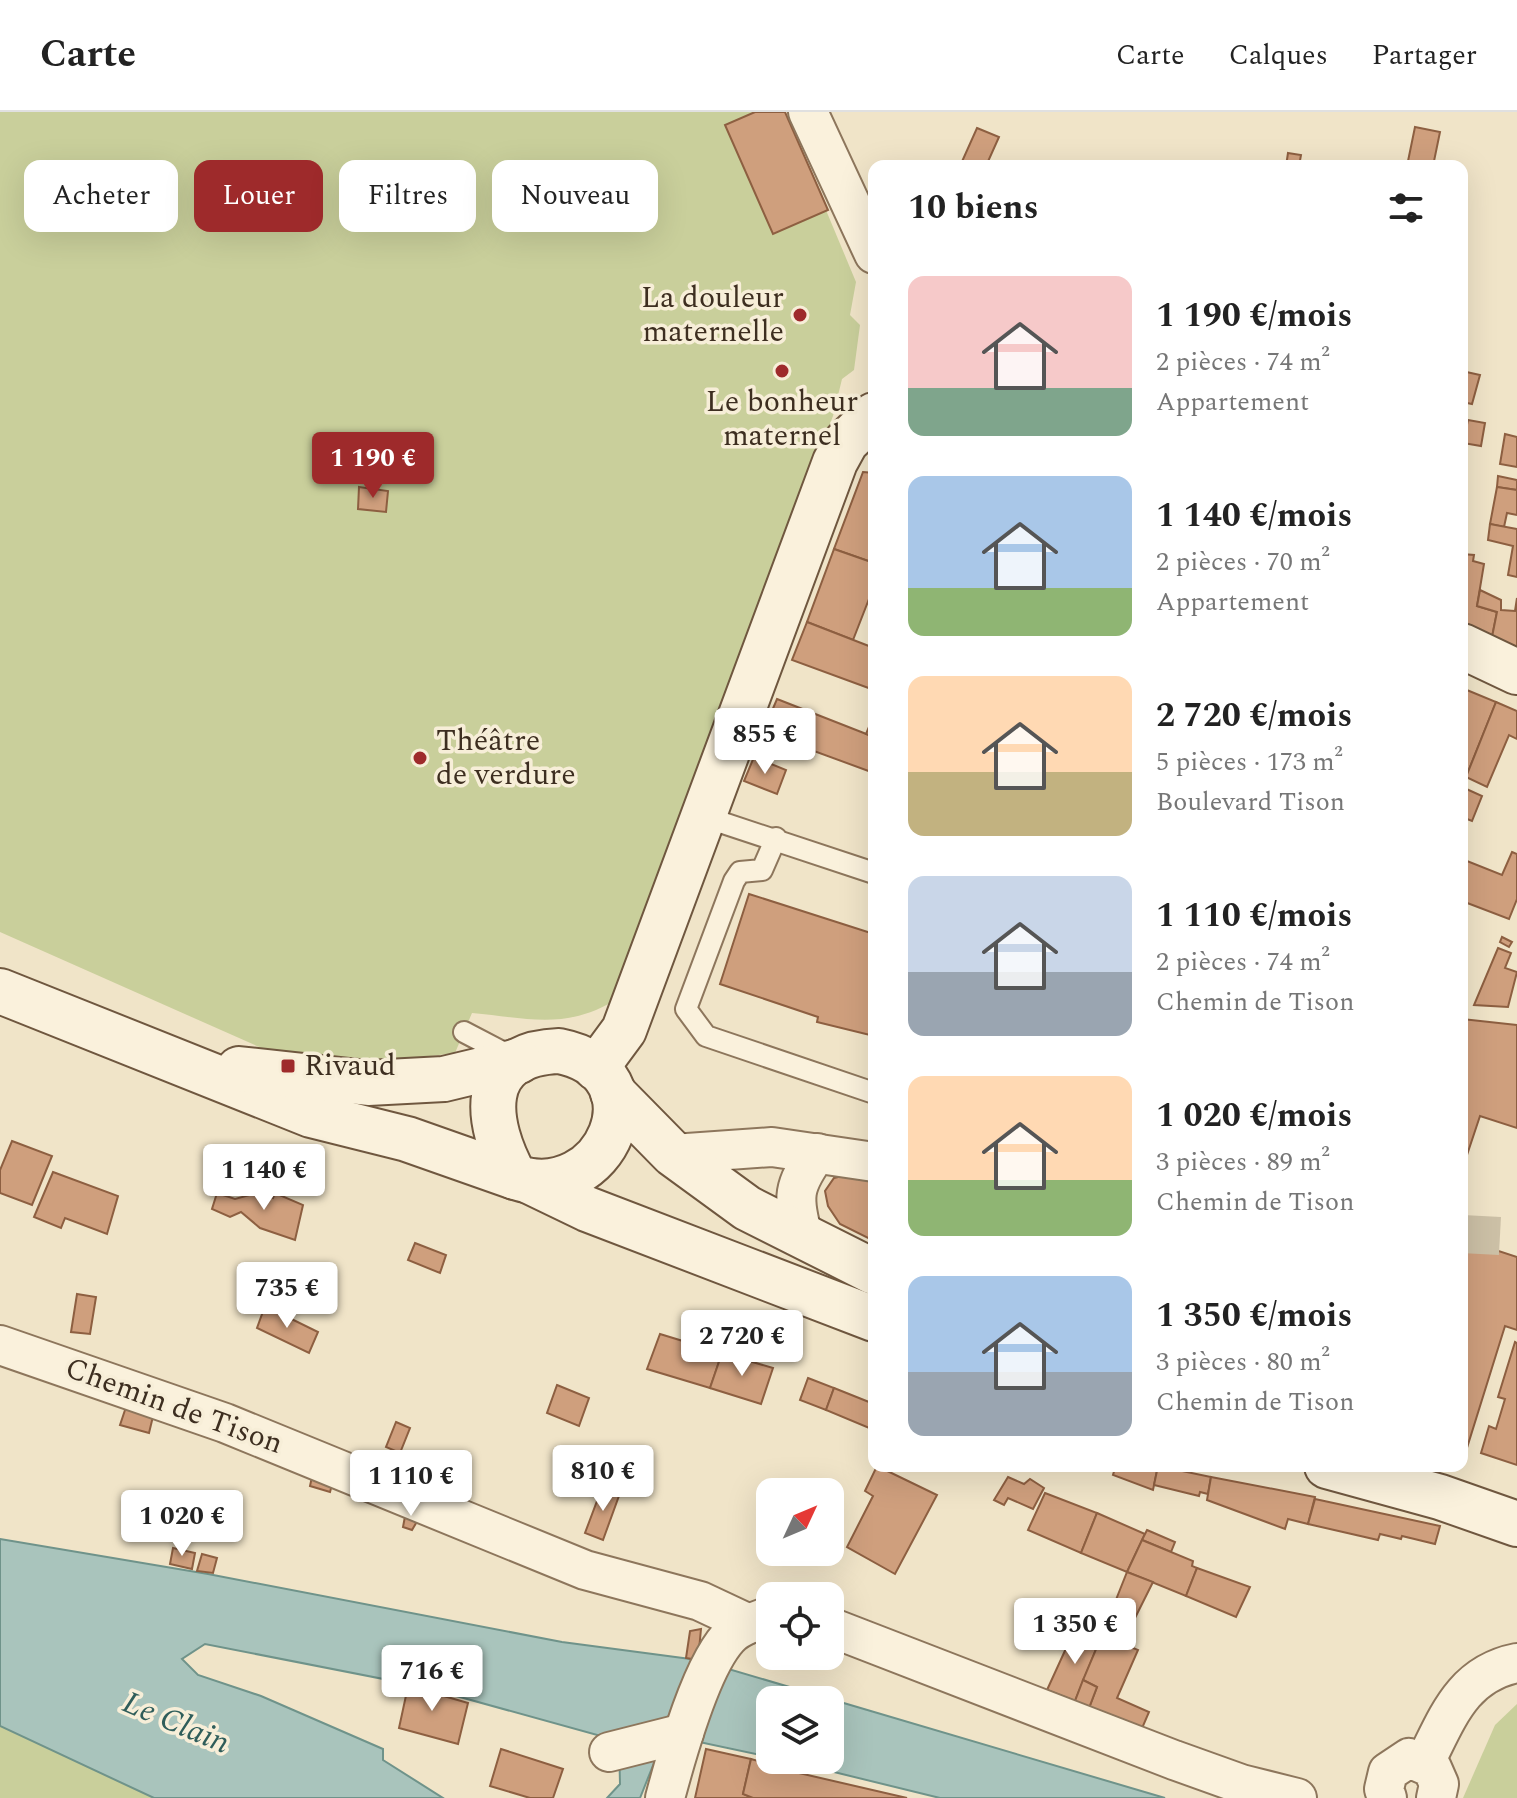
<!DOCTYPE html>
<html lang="fr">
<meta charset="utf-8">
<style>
:root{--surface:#fff;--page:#f6f6f6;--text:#222;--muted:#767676;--line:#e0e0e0;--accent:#9e2a2b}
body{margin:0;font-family:Spectral,serif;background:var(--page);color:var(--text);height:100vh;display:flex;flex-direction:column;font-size:30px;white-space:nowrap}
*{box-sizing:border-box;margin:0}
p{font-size:26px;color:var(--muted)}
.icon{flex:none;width:44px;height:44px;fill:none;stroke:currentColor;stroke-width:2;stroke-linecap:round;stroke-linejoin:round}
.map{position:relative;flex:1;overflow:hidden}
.panel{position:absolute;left:868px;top:48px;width:600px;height:1312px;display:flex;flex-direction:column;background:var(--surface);border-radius:16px;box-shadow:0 8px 32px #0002}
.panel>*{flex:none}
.hud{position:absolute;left:24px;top:48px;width:724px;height:72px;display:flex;gap:16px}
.needle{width:52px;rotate:46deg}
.buttons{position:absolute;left:756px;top:1366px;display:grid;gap:16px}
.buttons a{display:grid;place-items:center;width:88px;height:88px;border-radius:16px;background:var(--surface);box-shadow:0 8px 32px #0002;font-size:40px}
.price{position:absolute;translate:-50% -68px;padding:0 18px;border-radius:8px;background:#fff;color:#222;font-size:26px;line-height:52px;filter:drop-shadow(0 2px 4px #0008)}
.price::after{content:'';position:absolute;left:50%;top:48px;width:24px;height:18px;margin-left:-12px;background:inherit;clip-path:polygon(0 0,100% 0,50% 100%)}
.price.selected{background:var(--accent);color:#fff}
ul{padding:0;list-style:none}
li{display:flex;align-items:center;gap:24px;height:200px;padding:0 40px}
li span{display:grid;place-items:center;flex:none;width:224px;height:160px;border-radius:16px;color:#555}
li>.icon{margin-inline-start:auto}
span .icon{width:96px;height:96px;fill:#fffc;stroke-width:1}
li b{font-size:34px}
h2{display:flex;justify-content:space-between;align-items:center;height:96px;padding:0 40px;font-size:34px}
.tag{padding:0 28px;border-radius:16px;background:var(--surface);box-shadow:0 8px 32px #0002;font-size:28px;line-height:72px}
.tag.selected{background:var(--accent);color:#fff}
header{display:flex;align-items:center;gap:48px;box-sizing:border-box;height:112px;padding:0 40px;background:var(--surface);border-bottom:2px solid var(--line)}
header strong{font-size:38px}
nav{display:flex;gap:44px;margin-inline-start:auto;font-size:28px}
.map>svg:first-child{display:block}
</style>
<header>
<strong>Carte</strong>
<nav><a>Carte</a><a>Calques</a><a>Partager</a></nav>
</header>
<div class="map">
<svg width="1517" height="1686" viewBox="0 0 1517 1686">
<rect width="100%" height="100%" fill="#f0e4c8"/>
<g fill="#c9cf9b">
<path d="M0,0H785L856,170L850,203L860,213L854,258L842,267L833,304L614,889C564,918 527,906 472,901L455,941L399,948L275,942L0,820Z"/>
<polygon points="1517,1592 1517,1686 1463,1686 1495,1613"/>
<polygon points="0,1614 154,1686 0,1686"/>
</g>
<polygon fill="#a9c4bc" stroke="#6f938a" stroke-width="2" points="0,1427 208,1462 562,1530 698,1548 1165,1686 940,1686 785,1648 830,1648 830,1588 770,1588 770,1645 690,1628 660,1636 640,1686 607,1686 620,1672 619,1629 431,1577 432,1569 411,1566 409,1572 205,1532 182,1547 198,1563 261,1584 383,1637 383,1648 443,1686 154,1686 0,1614"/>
<g fill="#cf9f7d" stroke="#8d5f41" stroke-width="2">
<polygon points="755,0 785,0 828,98 773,122 725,13"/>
<polygon points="1415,15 1440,20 1433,54 1407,54"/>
<polygon points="977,16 999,25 986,54 960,54"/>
<polygon points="1288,41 1301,43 1299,54 1286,54"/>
<polygon points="1462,259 1480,263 1472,292 1462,290"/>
<polygon points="1468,308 1485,311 1481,334 1463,331"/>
<polygon points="1505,322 1517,325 1517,355 1500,352"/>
<polygon points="863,360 874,361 874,451 834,437"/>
<polygon points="1498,364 1517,368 1517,378 1497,375"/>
<polygon points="359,375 388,379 386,400 358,397"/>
<polygon points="1497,375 1517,378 1517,403 1507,401 1504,415 1490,412"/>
<polygon points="1490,412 1517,417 1517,465 1508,463 1513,434 1488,428"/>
<polygon points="834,437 874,451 874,474 853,528 807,510"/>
<polygon points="1462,442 1474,443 1473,449 1484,452 1477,494 1497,500 1492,525 1462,509"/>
<polygon points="1480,478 1501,488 1501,498 1515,499 1517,486 1517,537 1492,525 1497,500 1477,494"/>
<polygon points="807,510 874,536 874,578 792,548"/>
<polygon points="1462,576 1496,590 1468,660 1462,659"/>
<polygon points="777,587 874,625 874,661 795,632 790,646 774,640 779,626 763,620"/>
<polygon points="1496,590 1517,599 1517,627 1509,623 1487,675 1466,665"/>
<polygon points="874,603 874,625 866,622"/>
<polygon points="754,645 786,658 777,682 744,669"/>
<polygon points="1462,675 1482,684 1472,709 1462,705"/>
<polygon points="1512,740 1517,742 1517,787 1509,807 1462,789 1462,747 1502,763"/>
<polygon points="749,782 874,822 874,924 817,910 818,905 720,872"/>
<polygon points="1502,825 1512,830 1509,835 1500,830"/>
<polygon points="1498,836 1511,841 1505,856 1517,860 1508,895 1474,893"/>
<polygon points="1462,907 1517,913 1517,1016 1480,1004 1462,1058"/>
<polygon points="12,1029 52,1044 32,1093 0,1081 0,1058"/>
<polygon points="53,1060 118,1084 107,1122 65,1106 61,1116 34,1105"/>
<polygon points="851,1062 874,1065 874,1129 840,1112 828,1094 825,1079 834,1066"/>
<polygon points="217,1081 235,1087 257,1081 273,1086 275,1081 303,1093 295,1128 260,1116 241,1100 230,1105 212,1097"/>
<polygon points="1462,1127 1517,1145 1517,1218 1505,1214 1466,1339 1462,1338"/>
<polygon points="415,1131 446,1143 440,1161 408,1148"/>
<polygon points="77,1182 96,1185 90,1222 71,1220"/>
<polygon points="265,1194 318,1220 309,1241 257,1216"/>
<polygon points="660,1222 722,1241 710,1276 647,1257"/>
<polygon points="1515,1230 1517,1231 1517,1353 1481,1341 1489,1314 1496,1317 1505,1287 1498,1285"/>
<polygon points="722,1241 773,1256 761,1292 710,1276"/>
<polygon points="808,1266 834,1276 826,1298 800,1288"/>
<polygon points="557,1273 589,1286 579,1314 547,1301"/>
<polygon points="834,1276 874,1292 874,1318 826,1298"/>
<polygon points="129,1286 155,1296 149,1321 120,1313"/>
<polygon points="396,1310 410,1316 400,1341 386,1335"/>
<polygon points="877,1354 937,1383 895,1462 847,1435 873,1384 865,1379"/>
<polygon points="1108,1354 1158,1354 1153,1378 1113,1363 1115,1356"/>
<polygon points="1158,1354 1211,1365 1208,1382 1200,1380 1199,1384 1154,1373"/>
<polygon points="314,1355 335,1362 330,1380 310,1374"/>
<polygon points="1008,1365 1024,1372 1030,1367 1044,1376 1033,1397 1008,1386 1004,1393 994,1388"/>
<polygon points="1211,1365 1315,1385 1308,1412 1288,1407 1285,1417 1207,1388"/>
<polygon points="603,1373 620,1381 603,1428 585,1421"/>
<polygon points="1045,1381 1097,1401 1081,1441 1028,1418"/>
<polygon points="1315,1387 1440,1414 1435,1432 1402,1424 1401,1427 1380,1422 1378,1428 1308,1412"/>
<polygon points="407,1394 422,1401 412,1418 403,1415"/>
<polygon points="1097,1401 1145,1422 1127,1460 1081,1441"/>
<polygon points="1147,1418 1175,1430 1171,1440 1142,1428"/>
<polygon points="1142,1428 1193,1449 1192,1454 1197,1456 1186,1484 1127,1460"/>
<polygon points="173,1436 195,1441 192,1457 170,1452"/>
<polygon points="202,1442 217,1446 213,1461 197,1459"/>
<polygon points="1197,1456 1250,1475 1236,1505 1186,1484"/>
<polygon points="1127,1460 1153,1470 1122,1532 1102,1523"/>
<polygon points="1101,1488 1113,1494 1104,1518 1098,1515 1096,1521 1088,1518"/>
<polygon points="1098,1515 1104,1518 1075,1589 1047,1578 1068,1532 1080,1536 1088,1518 1096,1521"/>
<polygon points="701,1517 698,1548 686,1546 690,1519"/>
<polygon points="1102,1523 1138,1538 1117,1586 1149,1600 1140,1621 1089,1596 1097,1575 1083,1568"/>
<polygon points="410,1565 432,1569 430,1580 468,1591 458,1632 399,1616"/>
<polygon points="1083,1568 1097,1575 1089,1596 1075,1589"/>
<polygon points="501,1637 563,1657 553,1686 530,1686 490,1674"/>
<polygon points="706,1637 751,1647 743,1682 753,1686 695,1686"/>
<polygon points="751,1647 799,1661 907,1686 753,1686 743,1682"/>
</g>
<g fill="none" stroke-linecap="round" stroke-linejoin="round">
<polyline stroke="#ccc0a6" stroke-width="38" stroke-dasharray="38 19" stroke-linecap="butt" points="1462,1122 1517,1125"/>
<g stroke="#8d765c" stroke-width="24">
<g id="lane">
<polyline points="702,704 874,761"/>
<polyline points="776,726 762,758 740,760 734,769 686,897 706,924 874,981"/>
<polyline points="464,920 512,945"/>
</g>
</g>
<g stroke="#8d765c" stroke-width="42">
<g id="street">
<polyline points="808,0 874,142"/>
<polyline points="673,1042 772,1035 874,1050"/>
<path d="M803,1124C792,1085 793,1074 817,1041"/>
<polyline points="0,1233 225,1311 585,1458 700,1489 749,1512"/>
<polyline points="830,1515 1174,1648 1241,1672 1297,1686"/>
<polyline points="609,1640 684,1621"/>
<path d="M1425,1650C1448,1605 1462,1562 1517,1551"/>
<path d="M665,1686C676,1645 702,1548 733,1521C743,1513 756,1509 767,1505"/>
<polyline points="1387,1686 1384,1677 1388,1660 1409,1646 1432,1656 1439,1672 1436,1686"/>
</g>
</g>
<g stroke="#6f573f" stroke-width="48">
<g id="secondary">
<polyline points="1462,534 1517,560"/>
<polyline points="0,879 311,1003 407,1027 515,1065"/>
<path d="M559,939C665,960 606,1096 515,1065C485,1011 475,942 559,939Z"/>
<polyline points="596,956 624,918 835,350 846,330 874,303"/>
<polyline points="239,957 368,971 444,967 519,949"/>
<polyline points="613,981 673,1042 747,1096 874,1160"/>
<polyline points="531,1070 587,1097 874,1207"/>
<polyline points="1327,1354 1440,1385 1517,1412"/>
</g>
</g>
<use href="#lane" stroke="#faf1dc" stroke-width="20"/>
<use href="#street" stroke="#faf1dc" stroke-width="38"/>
<use href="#secondary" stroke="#faf1dc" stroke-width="44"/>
</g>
<g fill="#9e2a2b" stroke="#f7eed8" stroke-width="3">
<circle cx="800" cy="203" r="8"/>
<circle cx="782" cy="259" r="8"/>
<circle cx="420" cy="646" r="8"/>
<rect x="280" y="946" width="16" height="16" rx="4"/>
</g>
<g text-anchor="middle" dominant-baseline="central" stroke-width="7" stroke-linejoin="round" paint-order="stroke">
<g font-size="30" fill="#3d2e20" stroke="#f7eed8" text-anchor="start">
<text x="784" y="186" text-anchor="end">La douleur<tspan x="784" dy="34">maternelle</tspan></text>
<text x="782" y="290" text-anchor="middle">Le bonheur<tspan x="782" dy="34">maternel</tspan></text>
<text x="436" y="629">Théâtre<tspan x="436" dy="34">de verdure</tspan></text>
<text x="304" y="954">Rivaud</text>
</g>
<g font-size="30" fill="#3d2e20" stroke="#f7eed8">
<text transform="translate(174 1294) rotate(20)">Chemin de Tison</text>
</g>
<g font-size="32" font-style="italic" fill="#2f5d5a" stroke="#f7eed8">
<text transform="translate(176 1611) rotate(23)">Le Clain</text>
</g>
</g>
</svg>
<div class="buttons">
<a><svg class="needle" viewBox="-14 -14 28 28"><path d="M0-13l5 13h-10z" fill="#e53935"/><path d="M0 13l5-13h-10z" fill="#767676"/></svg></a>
<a><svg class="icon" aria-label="locate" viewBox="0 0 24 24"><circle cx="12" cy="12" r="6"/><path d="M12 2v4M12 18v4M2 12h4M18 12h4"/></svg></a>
<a><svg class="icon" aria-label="layers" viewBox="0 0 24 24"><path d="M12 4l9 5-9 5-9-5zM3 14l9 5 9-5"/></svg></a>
</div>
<b class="price selected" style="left:373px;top:388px">1 190 €</b>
<b class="price" style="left:765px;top:664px">855 €</b>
<b class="price" style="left:264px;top:1100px">1 140 €</b>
<b class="price" style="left:287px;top:1218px">735 €</b>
<b class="price" style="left:742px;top:1266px">2 720 €</b>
<b class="price" style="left:603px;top:1401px">810 €</b>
<b class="price" style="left:411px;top:1406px">1 110 €</b>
<b class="price" style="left:182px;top:1446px">1 020 €</b>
<b class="price" style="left:1075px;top:1554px">1 350 €</b>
<b class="price" style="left:432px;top:1601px">716 €</b>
<div class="hud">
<a class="tag">Acheter</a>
<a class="tag selected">Louer</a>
<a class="tag">Filtres</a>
<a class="tag">Nouveau</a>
</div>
<section class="panel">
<h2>10 biens<svg class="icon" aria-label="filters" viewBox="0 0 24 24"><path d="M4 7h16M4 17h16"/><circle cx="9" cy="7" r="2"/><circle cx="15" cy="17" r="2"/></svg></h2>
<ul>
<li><span style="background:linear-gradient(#f6c9c9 70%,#7fa58c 0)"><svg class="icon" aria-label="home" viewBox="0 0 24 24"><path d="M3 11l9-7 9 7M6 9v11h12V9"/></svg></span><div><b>1 190 €/mois</b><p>2 pièces · 74 m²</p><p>Appartement</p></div></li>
<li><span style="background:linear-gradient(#a9c7e8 70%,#8fb573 0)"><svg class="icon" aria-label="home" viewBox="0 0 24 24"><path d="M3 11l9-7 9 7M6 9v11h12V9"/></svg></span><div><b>1 140 €/mois</b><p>2 pièces · 70 m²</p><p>Appartement</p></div></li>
<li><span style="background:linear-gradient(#ffd9b3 60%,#c2b280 0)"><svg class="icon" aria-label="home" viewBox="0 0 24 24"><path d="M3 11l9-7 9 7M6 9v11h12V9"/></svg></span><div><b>2 720 €/mois</b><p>5 pièces · 173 m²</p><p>Boulevard Tison</p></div></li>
<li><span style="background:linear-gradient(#c9d6e8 60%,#9aa5b1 0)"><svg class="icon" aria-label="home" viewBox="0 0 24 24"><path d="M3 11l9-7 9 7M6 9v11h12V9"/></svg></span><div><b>1 110 €/mois</b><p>2 pièces · 74 m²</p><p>Chemin de Tison</p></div></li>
<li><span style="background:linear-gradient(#ffd9b3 65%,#8fb573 0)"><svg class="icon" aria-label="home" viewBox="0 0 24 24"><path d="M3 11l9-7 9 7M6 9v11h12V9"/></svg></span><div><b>1 020 €/mois</b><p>3 pièces · 89 m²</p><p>Chemin de Tison</p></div></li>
<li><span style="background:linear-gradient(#a9c7e8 60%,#9aa5b1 0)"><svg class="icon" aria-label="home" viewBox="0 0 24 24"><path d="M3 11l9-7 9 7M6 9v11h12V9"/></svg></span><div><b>1 350 €/mois</b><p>3 pièces · 80 m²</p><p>Chemin de Tison</p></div></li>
</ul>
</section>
</div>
